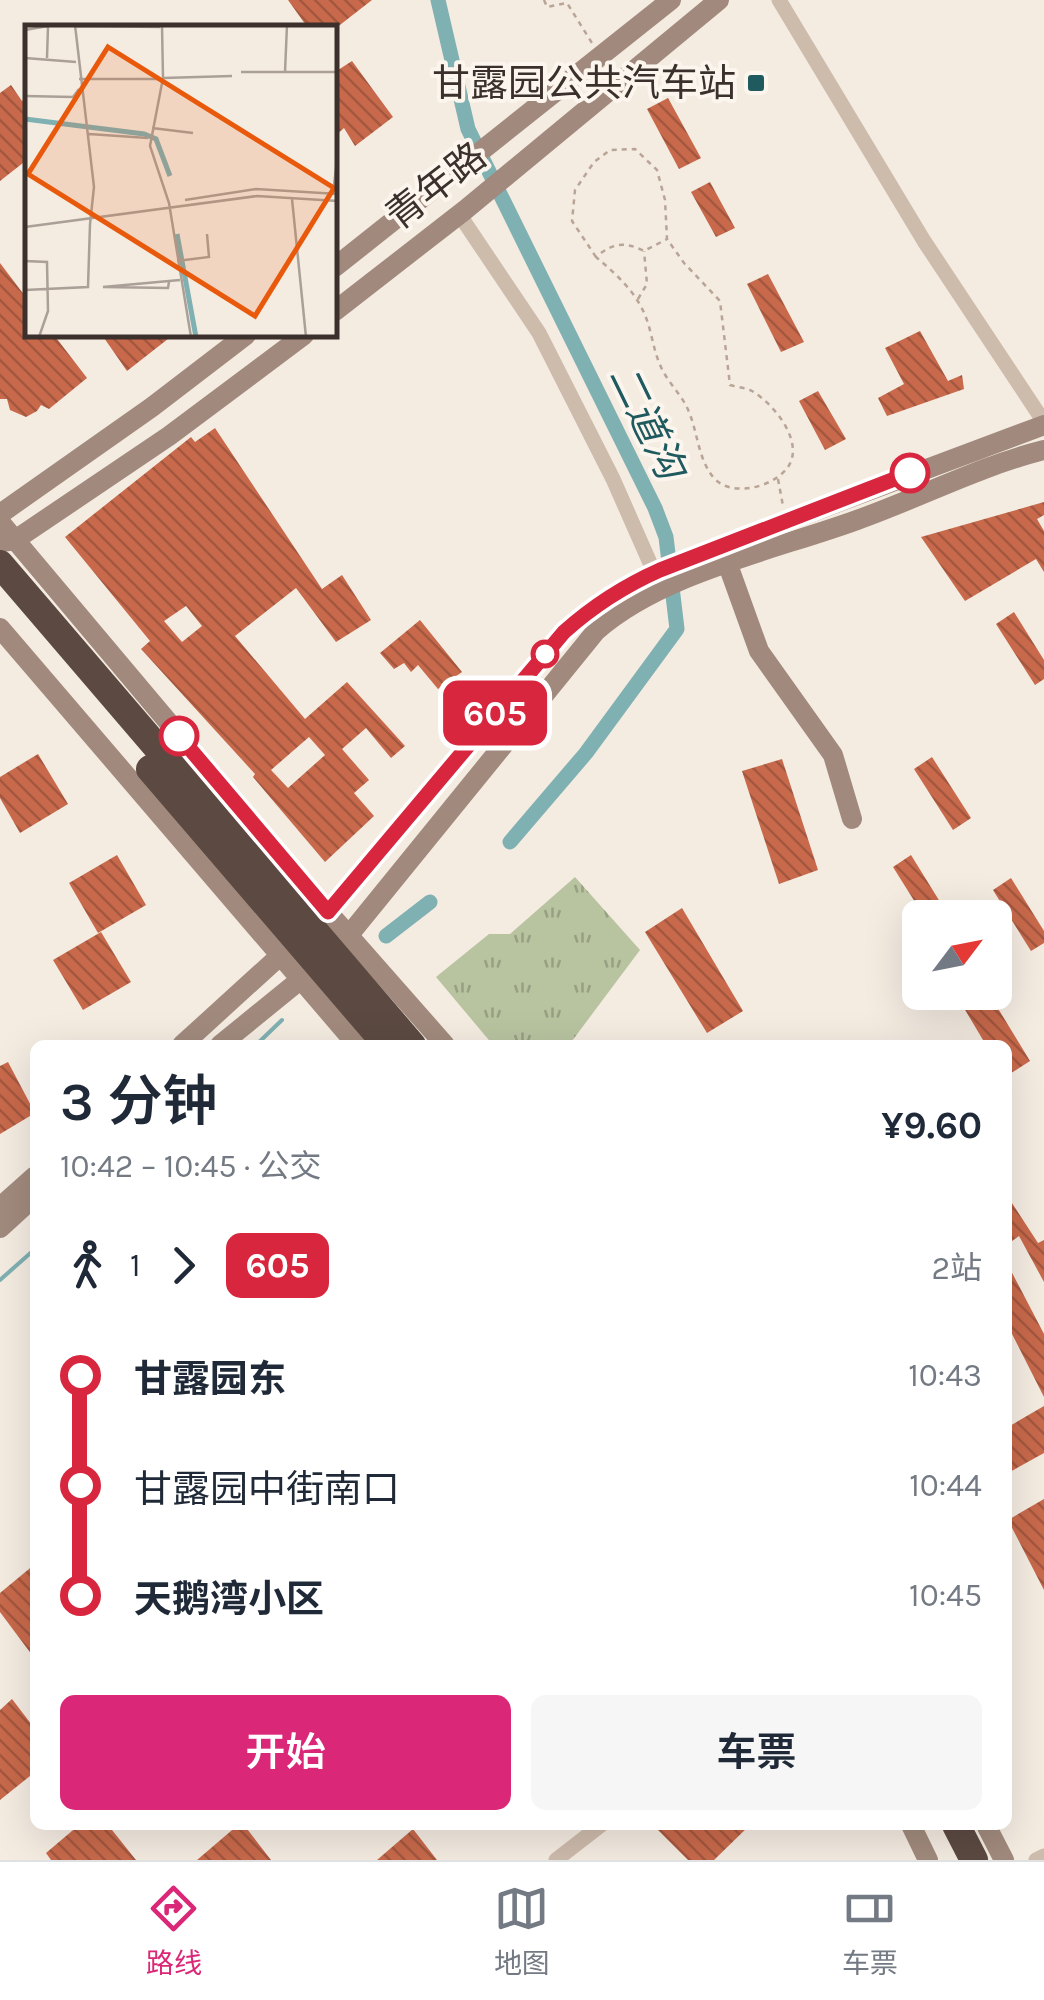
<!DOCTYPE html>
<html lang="zh">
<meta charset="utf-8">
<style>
body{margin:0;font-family:Karla,"Noto Sans SC",sans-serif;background:#f6f6f7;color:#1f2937;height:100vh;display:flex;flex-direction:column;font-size:38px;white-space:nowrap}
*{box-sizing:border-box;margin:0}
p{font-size:32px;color:#747a83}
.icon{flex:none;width:55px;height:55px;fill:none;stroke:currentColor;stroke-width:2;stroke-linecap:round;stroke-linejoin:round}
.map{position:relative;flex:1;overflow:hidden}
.side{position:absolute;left:30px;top:1040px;width:982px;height:790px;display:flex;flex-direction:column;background:#fff;border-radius:15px;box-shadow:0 10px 40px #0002}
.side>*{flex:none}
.badge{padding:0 20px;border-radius:15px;font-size:35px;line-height:65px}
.needle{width:65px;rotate:58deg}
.tools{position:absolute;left:902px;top:900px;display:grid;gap:20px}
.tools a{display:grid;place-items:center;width:110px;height:110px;border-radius:15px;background:#fff;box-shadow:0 10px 40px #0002;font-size:50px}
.map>.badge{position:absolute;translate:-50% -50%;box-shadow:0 0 0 5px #fff}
.legs{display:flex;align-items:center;gap:15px;height:110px;padding:0 30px;font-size:32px}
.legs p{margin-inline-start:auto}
.headline{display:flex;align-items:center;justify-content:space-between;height:170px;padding:0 30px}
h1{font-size:55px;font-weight:600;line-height:75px}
.primary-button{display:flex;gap:20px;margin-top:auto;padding:20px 30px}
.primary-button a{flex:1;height:115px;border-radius:15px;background:#db2777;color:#fff;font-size:40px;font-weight:600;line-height:115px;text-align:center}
.primary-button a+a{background:#f6f6f7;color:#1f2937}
ul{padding:0 30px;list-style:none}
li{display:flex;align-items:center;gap:35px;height:110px;font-size:38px}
li i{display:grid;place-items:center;width:15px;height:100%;margin:0 12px;background:currentColor}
li i::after{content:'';width:25px;height:25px;margin:-12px;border:8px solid;border-radius:50%;background:#fff}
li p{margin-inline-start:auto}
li:first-child i{background:linear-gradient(#0000 50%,currentColor 0)}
li:last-child i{background:linear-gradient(currentColor 50%,#0000 0)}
.tab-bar{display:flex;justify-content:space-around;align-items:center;height:140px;border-top:2px solid #e0e1e3;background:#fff;font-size:28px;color:#747a83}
.tab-bar a{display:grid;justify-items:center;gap:5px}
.tab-bar .active{color:#db2777}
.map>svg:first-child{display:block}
.park{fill:url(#park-tufts)}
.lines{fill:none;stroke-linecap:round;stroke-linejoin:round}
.stream{stroke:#7fb0b2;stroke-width:4}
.canal{stroke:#7fb0b2;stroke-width:15}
.building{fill:url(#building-back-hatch);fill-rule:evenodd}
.path{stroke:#b9a596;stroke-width:2.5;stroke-dasharray:5 5;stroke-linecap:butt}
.street{stroke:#cdbbac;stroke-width:15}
.secondary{stroke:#a18a7d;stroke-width:20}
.highway{stroke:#5c4a42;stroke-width:28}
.line-1-casing{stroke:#fff;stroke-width:22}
.line-1{stroke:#d7263d;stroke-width:15}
.poi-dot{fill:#1f5a5e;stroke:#fbf5ee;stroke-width:4}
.stop-1-dot{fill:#fff;stroke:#d7263d;stroke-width:5}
.labels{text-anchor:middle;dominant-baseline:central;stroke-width:8;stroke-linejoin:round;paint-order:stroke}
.poi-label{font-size:38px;fill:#3b302b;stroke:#fbf5ee;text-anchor:end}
.street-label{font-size:38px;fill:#3b302b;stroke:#fbf5ee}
.water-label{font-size:40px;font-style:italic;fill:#1f5a5e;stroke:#fbf5ee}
.inset-river{fill:none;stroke:#7fb0b2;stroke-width:5}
.inset-road{fill:none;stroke:#aaa098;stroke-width:2.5}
.view{fill:#e8590c;fill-opacity:0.15;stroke:#e8590c;stroke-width:5}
.inset-edge{fill:none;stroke:#3b302b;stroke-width:5}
</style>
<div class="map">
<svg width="1044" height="1860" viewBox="0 0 1044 1860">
<defs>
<pattern id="park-tufts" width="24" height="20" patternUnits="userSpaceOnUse" patternTransform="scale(2.5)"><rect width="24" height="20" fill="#b8c4a0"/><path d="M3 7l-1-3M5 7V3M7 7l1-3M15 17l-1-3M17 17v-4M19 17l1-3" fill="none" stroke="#97a083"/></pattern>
<pattern id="building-back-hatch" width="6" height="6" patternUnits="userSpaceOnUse" patternTransform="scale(2.5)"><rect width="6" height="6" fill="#c8694b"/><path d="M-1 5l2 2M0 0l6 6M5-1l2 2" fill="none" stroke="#a4573f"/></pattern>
</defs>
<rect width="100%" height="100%" fill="#f4ebe1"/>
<!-- park -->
<path class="park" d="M575 877 640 950 569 1045H493L436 977 489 934H510Z"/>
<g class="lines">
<!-- stream -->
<path class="stream" d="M256 1045 282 1020
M0 1280 35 1249"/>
<!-- canal -->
<path class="canal" d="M438 0 468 129 655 508 666 537 677 629 586 753 510 842
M386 936 430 902"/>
</g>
<!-- building -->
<path class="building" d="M288 0H372L336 28H308Z
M352 61 393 117 355 146 344 128 335 136V72Z
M11 85 22 101 28 96V159L0 181V93Z
M668 98 701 158 679 169 647 109Z
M710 182 735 228 716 237 691 192Z
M0 263 28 300V335H54L87 378 49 409 41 405 37 411 26 417 10 410 7 399H0Z
M768 274 804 342 781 352 747 284Z
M920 331 948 381 962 375 964 389 887 416 878 398 904 384 885 348Z
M102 335H173L127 371Z
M818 391 846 439 825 450 799 401Z
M215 428 322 589 342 575 371 620 336 642 296 588 235 636 305 719 347 682 405 746 391 758 366 728 342 749 369 780 354 793 374 816 325 862 253 777 255 774 141 649 150 641 65 537 191 437 195 442ZM186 606 202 626 182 642 164 621ZM309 737 325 755 288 788 271 770Z
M1044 502V515L1037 519 1044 531V572L1036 559 965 601 921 537Z
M1014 612 1044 660V679L1035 685 996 624Z
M420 620 462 672 438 689 418 665 411 672 404 663 394 669 380 653Z
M38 754 68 804 20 833 0 798V777Z
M932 757 971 818 953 830 914 769Z
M782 759 818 870 779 884 742 771Z
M117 855 146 905 98 933 69 883Z
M911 855 950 918H925L893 867Z
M1011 878 1044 931V943L1031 951 993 890Z
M682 908 743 1011 707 1033 645 932Z
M101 932 131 982 83 1010 53 960Z
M966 992H988L1030 1061 1008 1075V1045H986L958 998Z
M8 1062 35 1113 0 1134V1066Z
M1008 1197 1038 1243 1044 1240V1282L1019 1236 1008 1244Z
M1008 1265 1044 1334V1397L1008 1326Z
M1044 1406V1453L1008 1473V1427Z
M1044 1499V1590L1008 1520Z
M35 1564V1659L0 1612V1593Z
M12 1699 35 1729V1772L0 1800V1710Z
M79 1825H108L136 1860H51L46 1853Z
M238 1825H244L271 1860H197Z
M653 1825H750L714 1860H688Z
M413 1829 437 1860H377Z"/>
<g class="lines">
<!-- path -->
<path class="path" d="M544 0 547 7 567 3 592 43
M596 257 572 221 575 190 594 162 610 150 635 149 657 170 665 200 667 239 684 263 720 301 730 385C737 387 746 388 752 391 774 404 805 442 788 467 773 488 730 498 713 477 698 458 698 434 689 412 683 396 668 383 661 367 653 350 652 332 645 315 635 291 616 274 596 257 613 243 624 241 644 251L667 239
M638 299 647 284 644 251
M778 479 783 506"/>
<!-- street -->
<path class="street" d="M779 0 924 241 1044 422
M459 214 539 333 613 479 654 572
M556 1860 601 1825
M1036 1860 1044 1856"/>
<!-- secondary -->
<path class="secondary" d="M335 267 671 0
M335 311 465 210 719 0
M0 514 152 407 246 335
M0 522 328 912 445 1045
M2 542 15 540 169 436 304 335
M728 565 759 651 833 755 852 819
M0 628 357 1045
M182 1045 328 912 564 632C593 605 624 587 660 569L1044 425
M220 1045 300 980 349 935 596 631C661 573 775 550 857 520 919 498 980 466 1044 450
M0 1207 35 1176
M0 1228 35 1196
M911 1825 928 1860
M986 1825 1004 1860"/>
<!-- highway -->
<path class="highway" d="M0 564 412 1045
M150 769 387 1045
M956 1825 974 1860"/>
</g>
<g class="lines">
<defs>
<path id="line-1" d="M179 736 328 912 564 632C593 606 624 586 660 570L910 473"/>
</defs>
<!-- line-1 casing -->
<use href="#line-1" class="line-1-casing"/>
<!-- line-1 -->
<use href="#line-1" class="line-1"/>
</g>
<!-- markers -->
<rect class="poi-dot" x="746" y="73" width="20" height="20" rx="5"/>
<g class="stop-1-dot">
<circle cx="910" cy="473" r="18"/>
<circle cx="545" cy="654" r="12"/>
<circle cx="179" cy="736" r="18"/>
</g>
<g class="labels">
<!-- poi labels -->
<g class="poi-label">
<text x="736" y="83">甘露园公共汽车站</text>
</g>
<!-- street labels -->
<g class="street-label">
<text transform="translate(436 186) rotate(-38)">青年路</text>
</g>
<!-- water labels -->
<g class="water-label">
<text transform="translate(647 422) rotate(64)">二道沟</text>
</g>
</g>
<!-- overview -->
<g transform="translate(25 25)">
<rect width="312" height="312" fill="#f4ebe1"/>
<path class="inset-river" d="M0 94 119 109 131 114 145 151M152 209 171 312"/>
<path class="inset-road" d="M50 0 69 162 65 199M137 0 138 53 125 121 144 178 166 312M50 1 135 2M0 5 23 1 22 33M0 33 51 37M216 47H313M260 47 262 0M138 53 207 51M54 54H135M0 71 48 72 54 64M127 103 168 108M64 109 123 113M308 169 313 126M267 174 281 312M160 175 231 164 313 169M0 202 232 171 313 176M0 236 22 237 23 286 14 312M152 236 184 232 182 209M144 257 143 263 78 262 155 255M0 265 63 262 65 199"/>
<path class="view" d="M83 22 309 163 230 291 3 149Z"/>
<rect width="312" height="312" class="inset-edge"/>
</g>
</svg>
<div class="tools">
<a><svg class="needle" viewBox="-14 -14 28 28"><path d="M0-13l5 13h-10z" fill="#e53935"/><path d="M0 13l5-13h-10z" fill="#747a83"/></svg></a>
</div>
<b class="badge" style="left:495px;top:713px;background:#d7263d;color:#fff">605</b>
<section class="side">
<div class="headline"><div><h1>3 分钟</h1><p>10:42 – 10:45 · 公交</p></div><b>¥9.60</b></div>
<div class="legs"><svg class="icon" aria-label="walk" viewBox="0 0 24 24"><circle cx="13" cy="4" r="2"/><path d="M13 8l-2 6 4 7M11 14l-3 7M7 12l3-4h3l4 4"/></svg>1<svg class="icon" aria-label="forward" viewBox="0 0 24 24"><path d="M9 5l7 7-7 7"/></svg><b class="badge" style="background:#d7263d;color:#fff">605</b><p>2站</p></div>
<ul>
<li><i style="color:#d7263d"></i><b>甘露园东</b><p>10:43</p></li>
<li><i style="color:#d7263d"></i><span>甘露园中街南口</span><p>10:44</p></li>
<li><i style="color:#d7263d"></i><b>天鹅湾小区</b><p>10:45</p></li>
</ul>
<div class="primary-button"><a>开始</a><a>车票</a></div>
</section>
</div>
<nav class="tab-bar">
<a class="active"><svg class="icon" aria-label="directions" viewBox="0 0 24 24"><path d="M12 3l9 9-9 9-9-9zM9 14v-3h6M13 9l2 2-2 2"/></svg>路线</a>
<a><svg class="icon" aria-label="map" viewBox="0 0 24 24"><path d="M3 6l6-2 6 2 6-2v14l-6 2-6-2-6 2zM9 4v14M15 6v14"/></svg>地图</a>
<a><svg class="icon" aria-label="tickets" viewBox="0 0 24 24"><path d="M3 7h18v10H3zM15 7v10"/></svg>车票</a>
</nav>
